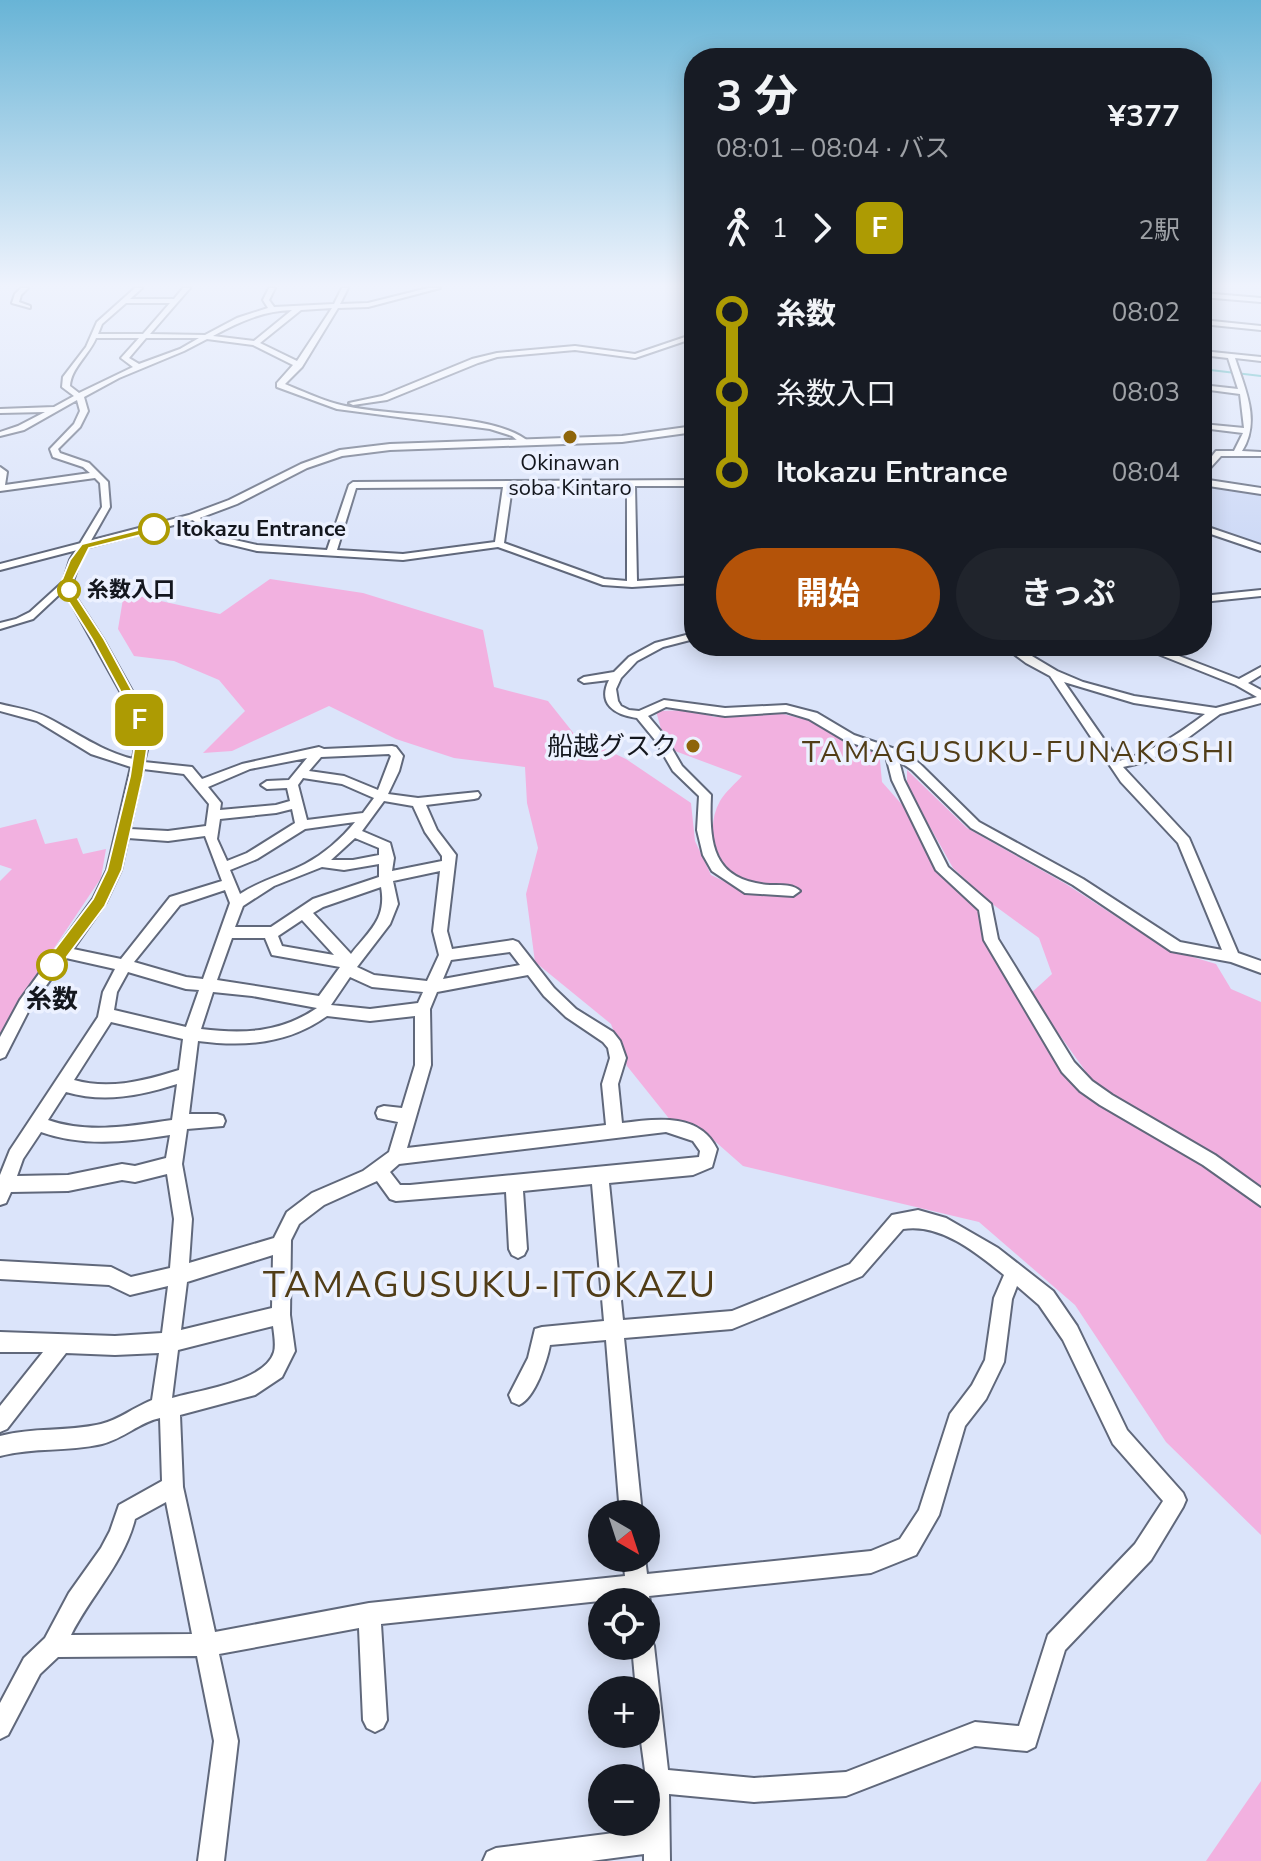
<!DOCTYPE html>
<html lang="ja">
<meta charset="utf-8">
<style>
body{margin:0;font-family:"Nunito Sans","Noto Sans JP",sans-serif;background:#20242c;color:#f1f3f6;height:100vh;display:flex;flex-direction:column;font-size:30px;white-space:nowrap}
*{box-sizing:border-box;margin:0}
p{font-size:26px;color:#9ea1a6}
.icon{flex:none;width:44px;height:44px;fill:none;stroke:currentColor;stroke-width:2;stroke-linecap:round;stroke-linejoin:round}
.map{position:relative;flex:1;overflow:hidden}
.details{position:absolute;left:684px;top:48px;width:528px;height:608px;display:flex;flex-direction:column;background:#171b24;border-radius:32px;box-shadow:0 4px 20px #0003}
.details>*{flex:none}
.badge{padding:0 16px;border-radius:12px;font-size:28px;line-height:52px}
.needle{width:52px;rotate:141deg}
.buttons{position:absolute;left:588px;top:1500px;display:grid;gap:16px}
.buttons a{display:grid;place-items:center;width:72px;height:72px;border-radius:50%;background:#171b24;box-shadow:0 4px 20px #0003;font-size:40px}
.map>.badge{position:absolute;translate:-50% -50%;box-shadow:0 0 0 4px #fff}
.legs{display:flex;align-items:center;gap:12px;height:88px;padding:0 32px;font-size:26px}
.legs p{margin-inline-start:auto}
.overview{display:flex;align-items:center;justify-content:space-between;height:136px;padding:0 32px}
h1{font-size:44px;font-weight:700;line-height:60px}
.action{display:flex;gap:16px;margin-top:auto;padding:16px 32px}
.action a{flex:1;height:92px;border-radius:48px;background:#b45309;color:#fff;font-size:32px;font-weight:700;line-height:92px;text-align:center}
.action a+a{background:#20242c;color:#f1f3f6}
ul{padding:0 32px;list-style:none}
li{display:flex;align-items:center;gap:28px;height:80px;font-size:30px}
li i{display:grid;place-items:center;width:12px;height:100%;margin:0 10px;background:currentColor}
li i::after{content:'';width:20px;height:20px;margin:-10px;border:6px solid;border-radius:50%;background:#171b24}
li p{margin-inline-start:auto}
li:first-child i{background:linear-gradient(#0000 50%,currentColor 0)}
li:last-child i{background:linear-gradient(currentColor 50%,#0000 0)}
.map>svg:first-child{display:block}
.built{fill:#cdd9f6}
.green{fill:#f2b1e0}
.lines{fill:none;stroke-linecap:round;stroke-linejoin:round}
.stream{stroke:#49b5ba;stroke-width:2}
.minor-casing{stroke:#60687b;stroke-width:4}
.major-casing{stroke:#60687b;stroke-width:4}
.minor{fill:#fff;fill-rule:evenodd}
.major{fill:#fff;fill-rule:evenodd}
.line-1{fill:#ad9b03;stroke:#fff;stroke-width:2}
.poi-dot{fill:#8e650a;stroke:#ecf1ff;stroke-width:3}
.stop-1-dot{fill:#fff;stroke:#ad9b03;stroke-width:4}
.labels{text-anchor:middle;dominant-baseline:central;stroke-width:7;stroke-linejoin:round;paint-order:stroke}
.far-poi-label{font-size:22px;fill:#14171e;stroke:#ecf1ff}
.far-stop-label{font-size:22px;font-weight:bold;fill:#14171e;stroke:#ecf1ff;text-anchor:start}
.poi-label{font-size:26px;fill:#14171e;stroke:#ecf1ff;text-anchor:end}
.stop-label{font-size:26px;font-weight:bold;fill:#14171e;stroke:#ecf1ff}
.quarter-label{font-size:30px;letter-spacing:2px;fill:#513d17;stroke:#ecf1ff}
.near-quarter-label{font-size:36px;letter-spacing:2px;fill:#513d17;stroke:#ecf1ff}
</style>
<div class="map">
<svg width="1261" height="1861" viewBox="0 0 1261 1861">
<rect width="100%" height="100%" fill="#dbe4fa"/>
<!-- built -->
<path class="built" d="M1202 484 1261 494V546L1202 526Z"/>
<!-- green -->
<path class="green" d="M270 579 363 593 483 630 494 687 548 701 575 735 626 759 691 803 695 841 711 875 744 891 745 885C718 866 703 832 720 801 725 792 735 784 742 776L675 751 663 736 656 711 696 710 714 717 774 712 817 722 848 742 879 750 882 782 905 808 933 861 979 908 984 942 1043 1043 1067 1073 1215 1170 1261 1205V1535L1166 1442 1075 1305 979 1222 743 1166 701 1129 671 1121 627 1066 611 1024 535 962 526 894 538 848 527 803 525 767 454 758 396 739 329 706 232 751 203 753 245 711 219 680 174 661 134 656 118 629 124 593 220 614Z
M907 770 967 828 1066 884 1166 949 1216 964 1231 989 1261 1002V1189L1213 1153 1097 1087 1030 994 1052 974 1039 938 991 903 953 868 907 786Z
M36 819 45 844 77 838 83 854 106 849 101 878 16 1005 0 1035V881L12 869 0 865V828Z
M1261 1781V1861H1206Z"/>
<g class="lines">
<!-- stream -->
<path class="stream" d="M1202 369 1261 376"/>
<defs>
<path id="minor" d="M21 288H28L21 295 19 302 30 306V308L12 303 15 294Z
M135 288H142L130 299H174L183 288H190L150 334 205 335 237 318 268 308 263 300 269 288H275L269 300 274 307 334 304 342 288H348L340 304 368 303 428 288H440L368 307 338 308 302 367 285 384C302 391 319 399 337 404 384 418 497 411 530 443L523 445 512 436 490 429 337 409 277 387V383L293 365 253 345 207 339 184 351 119 378 84 397 88 411 80 427 58 449 60 453 89 463 108 482 110 507 80 560 72 584 75 596 103 639 141 707 147 726 148 746 144 762 192 767 202 779 242 764 319 747 324 749 392 746 396 747 403 756 399 771 388 794 418 798 478 792 480 795 478 798 474 799 426 805 437 830 456 855 447 931 452 949 513 940 518 942 554 988 576 1009 613 1032 620 1041 626 1058 618 1084 622 1123C656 1119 699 1112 717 1149L712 1167 693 1175 609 1183 623 1320 732 1311 850 1264 892 1215 918 1210 946 1218 998 1248 1053 1291 1077 1326 1127 1430 1183 1493 1186 1500 1183 1507 1151 1560 1065 1650 1035 1747 1027 1751 975 1746 846 1796 754 1802 669 1794 670 1861H644V1854L591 1861H483L487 1852 496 1848 645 1829 646 1778 640 1734H646V1690H636L632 1646H646V1636L651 1638 654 1646 668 1770 754 1778 846 1772 975 1722 1019 1726 1048 1635 1135 1544 1163 1501 1113 1444 1063 1340 1039 1305 1017 1286 1012 1299 1004 1362 986 1399 965 1426 939 1515 916 1555 871 1573 649 1596 650 1602 646 1610V1602H628V1598L381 1624 387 1720 383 1728 375 1732 367 1728 363 1720 359 1628 219 1654 238 1741 224 1861H198L214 1741 197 1656 58 1657 40 1674 8 1735 0 1739V1703L24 1658 45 1638 69 1593 101 1548 110 1531 119 1505 162 1481 160 1418C140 1422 123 1439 102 1444 68 1452 34 1447 0 1456V1436C33 1427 67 1432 101 1424 119 1420 134 1407 152 1400L159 1353 115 1355 66 1353 7 1429 0 1432V1406L43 1352H0V1332L115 1336 162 1333 168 1286 130 1295 109 1285 0 1279V1261L111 1267 131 1277 170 1268 174 1219 167 1174 135 1182 122 1180 68 1191 11 1192 6 1203 0 1205V1175L10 1150 98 1017 103 992 115 969 66 958 30 1008 5 1057 0 1059V1037L20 1000 93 899 107 870 131 767 91 754 37 721 0 711V704C16 708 34 710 48 718 77 733 101 751 133 759 137 740 135 725 129 707L64 590 33 619 0 629V623L16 619 30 612 63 582 70 560 102 507 100 483 95 478 0 491V467L7 472 5 485 90 473 83 467 53 457 50 449 74 424 80 411 77 400 24 430 0 436V432L18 426 45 412 0 413V409L54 407 74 396 62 387 63 377 86 347 97 322ZM126 303H170L143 334H98L102 324ZM332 308 297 361 260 343 301 310ZM292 310 254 341 213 336C239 322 262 311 292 310ZM96 338H139L121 358 133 367 79 393 70 386C71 368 89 355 96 338ZM146 338H199L180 349 139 364 129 358ZM389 754 391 756 378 790 344 776 309 771 321 757ZM307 758 289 780 267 781 261 785 267 789 287 788 290 801 276 805 220 810 221 803 208 787 250 769ZM143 769 184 774 209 804 206 826 168 831 130 829ZM303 778 342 784 374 798 363 813 307 820 298 785ZM384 801 413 806 425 832 442 856V861L392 871 394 858 390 843 362 831ZM292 809 295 823 247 853 227 861 217 839 220 819 276 813ZM355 822C342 838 324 854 305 864 282 876 263 879 240 894L230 870 257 859 305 829ZM205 836 222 881 170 897 121 959 73 949 106 902 121 870 128 838 168 841ZM355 838 379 848V855L353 860H331ZM379 864V877L313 899 271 927H235L243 906 274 886 322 867 344 870ZM440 871 433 931 439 955 427 981 374 975 357 967 390 924 398 904 393 881ZM381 887C387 919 369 931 351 954L313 913 323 907ZM225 890 230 903 203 979 186 977 134 962 180 905ZM302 920 334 955 282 946 278 936ZM232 938H265L272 955 340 967 319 996 217 980ZM510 952 520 965 443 979 451 960ZM128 972 186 989 199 990 186 1027 114 1010 117 992ZM528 975 544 996 566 1017 603 1042 608 1048 610 1058 602 1084 606 1125 407 1148 431 1065 430 1009 437 992ZM350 977 372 987 423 992 418 1003 370 1009 331 1005ZM213 992 252 996 317 1008C280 1033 244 1034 201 1029ZM327 1016 370 1021 415 1016V1065L402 1108 384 1106 378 1108 376 1113 378 1118 398 1122 389 1152 363 1171 312 1193 287 1212 274 1238 189 1263 192 1219 182 1164 187 1129 223 1126 225 1121 223 1116 217 1114H189L198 1041C245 1047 288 1044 327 1016ZM111 1022 183 1039 179 1070C144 1081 109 1090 74 1080ZM177 1084 172 1120C131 1126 88 1134 48 1120L66 1092C104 1103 139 1096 177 1084ZM41 1132C83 1147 126 1142 170 1135L166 1158 135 1166 122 1164 68 1175 17 1176 23 1159ZM666 1132 693 1141 700 1151 699 1157 410 1185H400L390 1172 399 1164ZM377 1181 390 1199 396 1201 506 1192 509 1249 512 1255 518 1258 524 1255 527 1249 523 1191 592 1184 604 1321 542 1327 535 1329 528 1358 509 1395 512 1402 519 1405C535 1398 547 1361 550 1345L606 1340 620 1514H642L624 1338 732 1329 862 1276 903 1229C940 1223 976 1252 1004 1275L994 1298 985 1360 972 1385 950 1414 919 1510 900 1539 871 1551 647 1574 645 1558H623L625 1576 369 1603 215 1632 183 1487 180 1415 255 1395 282 1377 295 1351 290 1315 291 1240 299 1224 324 1205ZM273 1255 272 1308 181 1330 187 1282ZM273 1326C274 1334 276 1345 274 1352 265 1382 199 1390 172 1398L178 1350ZM166 1502 192 1634 71 1635C91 1595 124 1563 135 1519Z
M1202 293 1261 298V302L1202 297Z
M1202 320 1261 326V330L1202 324Z
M694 334V338L635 358 575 350 497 357 478 363 387 400 353 405 349 403 382 396 472 359 497 353 575 346 635 354Z
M1202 351 1261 357V361L1235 358C1245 389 1261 421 1242 451L1261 452V456H1221L1202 477V469L1216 451H1234L1243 433 1202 428V424L1244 428 1240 394 1202 389V385L1238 389 1228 358 1202 355Z
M694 480V486H635L637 581 694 577V583L632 587 603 585 498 547 403 560 257 551 220 542 189 517 196 515 226 538 257 545 327 550 349 485 353 482ZM627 486V581L604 579 504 543 512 487ZM503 487 495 542 403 554 337 550 356 488Z
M1202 525 1261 545V551L1202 531Z
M1261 590V596L1202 602V596Z
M694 633V639L663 647 637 661 621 678 616 689 618 701 621 706 629 710 639 711 664 700 725 708 786 705 817 713 854 735 904 752 920 764 979 822 1083 879 1180 942 1222 950 1178 843 1121 782 1050 676 1026 663 1003 646H1015L1057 671 1083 682 1134 696 1216 708 1257 697 1236 685 1138 646H1153L1239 679 1261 667V675L1248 683 1261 690V703L1220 714 1181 743 1145 762 1123 767 1189 838 1238 953 1261 961V973L1231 962 1171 951 1073 885 971 828 912 770 899 761 904 780 948 867 991 904 998 939 1074 1062 1092 1081 1112 1095 1215 1155 1261 1188V1206L1203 1165 1100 1105 1080 1091 1062 1072 984 940 979 910 936 870 892 780 887 760 891 756 846 741 809 719 786 712 725 716 666 707 648 716 664 735 682 766 711 795C709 844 712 881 770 885 781 885 793 884 800 891L793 896 745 893 712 871 703 855 697 830 699 796 673 771 655 740 637 718C615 715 597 704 609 680L584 683 579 680 584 677 614 672 629 657 655 643ZM1064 682 1134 703 1205 714C1178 734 1151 753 1119 761Z"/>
<path id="major" d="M694 426V432L622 442 390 450 342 456 307 468 237 504 197 519 0 570V564L189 515 229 500 301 464 340 450 390 444 622 436Z
M1202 479 1261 488V494L1202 485Z"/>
</defs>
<!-- minor casing -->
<use href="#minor" class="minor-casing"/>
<!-- major casing -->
<use href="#major" class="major-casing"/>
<!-- minor -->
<use href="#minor" class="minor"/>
<!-- major -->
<use href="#major" class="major"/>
</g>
<!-- sky -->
<linearGradient id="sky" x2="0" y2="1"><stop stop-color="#68b4d6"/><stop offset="0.52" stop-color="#eff3fd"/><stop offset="1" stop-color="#eff3fd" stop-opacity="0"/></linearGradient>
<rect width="1261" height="549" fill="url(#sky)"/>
<!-- line-1 -->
<path class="line-1" d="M154 526 159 529 157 531 89 548 73 580 76 596 104 639 141 707 149 736 143 776 122 870 105 906 57 970H46V961L93 899 107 870 130 776 136 736 129 707 92 639 65 596 62 580 70 560 82 544Z"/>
<!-- markers -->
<g class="poi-dot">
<circle cx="570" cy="437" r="8"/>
<circle cx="693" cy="746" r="8"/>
</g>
<g class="stop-1-dot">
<circle cx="154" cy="529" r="14"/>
<circle cx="69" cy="590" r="10"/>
<circle cx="52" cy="965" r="14"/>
</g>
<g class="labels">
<!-- far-poi labels -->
<g class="far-poi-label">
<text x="570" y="463">Okinawan<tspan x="570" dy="25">soba Kintaro</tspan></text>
</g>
<!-- far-stop labels -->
<g class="far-stop-label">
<text x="176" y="529">Itokazu Entrance</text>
<text x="87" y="590">糸数入口</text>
</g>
<!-- poi labels -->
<g class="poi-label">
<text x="677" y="746">船越グスク</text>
</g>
<!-- stop labels -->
<g class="stop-label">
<text x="52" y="999">糸数</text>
</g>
<!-- quarter labels -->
<g class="quarter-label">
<text x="1019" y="752">TAMAGUSUKU-FUNAKOSHI</text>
</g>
<!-- near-quarter labels -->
<g class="near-quarter-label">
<text x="490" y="1285">TAMAGUSUKU-ITOKAZU</text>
</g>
</g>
</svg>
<div class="buttons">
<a><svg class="needle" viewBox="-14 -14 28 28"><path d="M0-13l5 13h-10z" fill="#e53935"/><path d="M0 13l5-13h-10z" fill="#9ea1a6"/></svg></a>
<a><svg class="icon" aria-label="locate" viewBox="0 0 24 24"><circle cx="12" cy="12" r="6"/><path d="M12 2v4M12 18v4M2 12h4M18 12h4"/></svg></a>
<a>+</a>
<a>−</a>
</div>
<b class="badge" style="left:139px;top:720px;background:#ad9b03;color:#fff">F</b>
<section class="details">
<div class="overview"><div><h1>3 分</h1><p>08:01 – 08:04 · バス</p></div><b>¥377</b></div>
<div class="legs"><svg class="icon" aria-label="walk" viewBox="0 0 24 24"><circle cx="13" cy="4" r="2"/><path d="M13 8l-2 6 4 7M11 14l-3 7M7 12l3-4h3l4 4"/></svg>1<svg class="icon" aria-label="forward" viewBox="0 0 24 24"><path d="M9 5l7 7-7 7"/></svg><b class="badge" style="background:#ad9b03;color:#fff">F</b><p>2駅</p></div>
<ul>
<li><i style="color:#ad9b03"></i><b>糸数</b><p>08:02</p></li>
<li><i style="color:#ad9b03"></i><span>糸数入口</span><p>08:03</p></li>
<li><i style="color:#ad9b03"></i><b>Itokazu Entrance</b><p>08:04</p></li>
</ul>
<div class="action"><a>開始</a><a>きっぷ</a></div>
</section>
</div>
